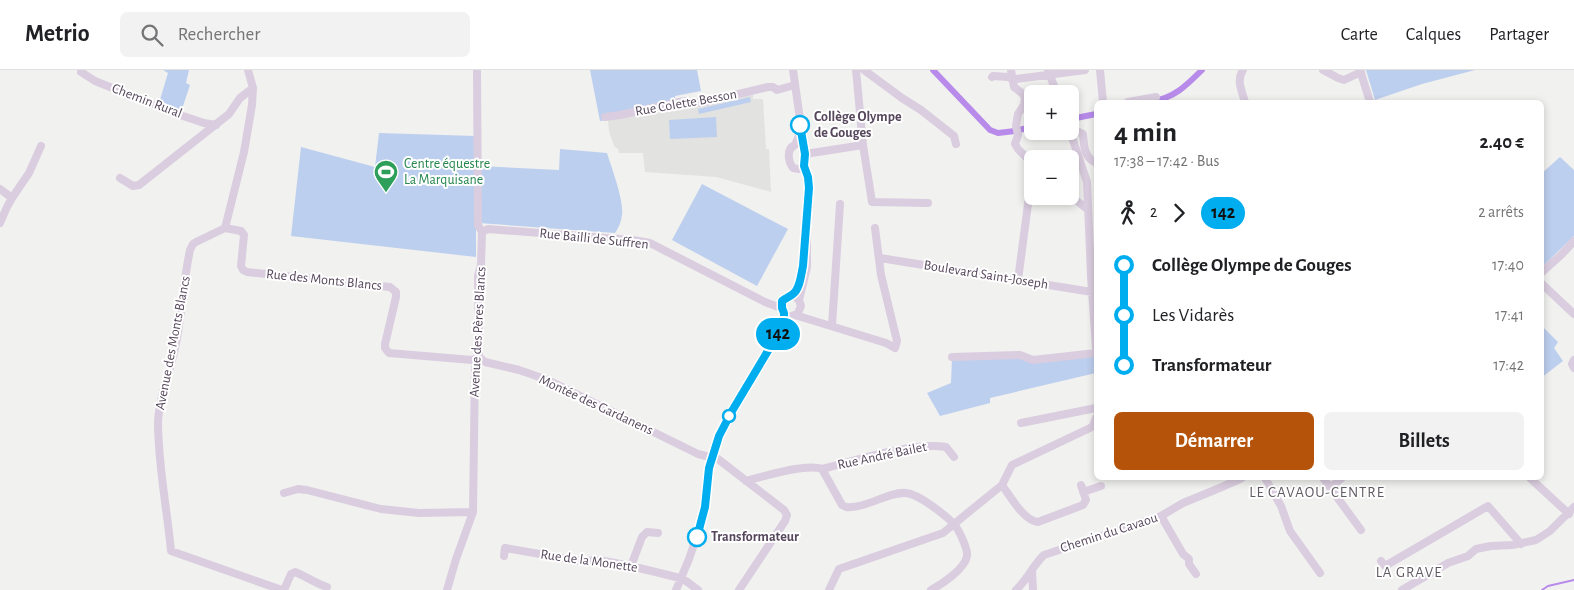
<!DOCTYPE html>
<html lang="fr">
<meta charset="utf-8">
<style>
body{margin:0;font-family:"Alegreya Sans",sans-serif;background:#f2f2f2;color:#202124;height:100vh;display:flex;flex-direction:column;font-size:19px;white-space:nowrap}
*{box-sizing:border-box;margin:0}
p{font-size:16px;color:#757577}
.icon{flex:none;width:28px;height:28px;fill:none;stroke:currentColor;stroke-width:2;stroke-linecap:round;stroke-linejoin:round}
.map{position:relative;flex:1;overflow:hidden}
.sheet{position:absolute;left:1094px;top:30px;width:450px;height:380px;display:flex;flex-direction:column;background:#fff;border-radius:8px;box-shadow:0 2px 8px #0003}
.sheet>*{flex:none}
.badge{padding:0 10px;border-radius:16px;font-size:18px;line-height:32px}
.tools{position:absolute;left:1024px;top:15px;display:grid;gap:10px}
.tools a{display:grid;place-items:center;width:55px;height:55px;border-radius:8px;background:#fff;box-shadow:0 2px 8px #0003;font-size:25px}
.map>.badge{position:absolute;translate:-50% -50%;box-shadow:0 0 0 2px #fff}
.legs{display:flex;align-items:center;gap:8px;height:55px;padding:0 20px;font-size:16px}
.legs p{margin-inline-start:auto}
.head{display:flex;align-items:center;justify-content:space-between;height:85px;padding:0 20px}
h1{font-size:28px;font-weight:600;line-height:38px}
.cta{display:flex;gap:10px;margin-top:auto;padding:10px 20px}
.cta a{flex:1;height:58px;border-radius:8px;background:#b45309;color:#fff;font-size:20px;font-weight:600;line-height:58px;text-align:center}
.cta a+a{background:#f2f2f2;color:#202124}
ul{padding:0 20px;list-style:none}
li{display:flex;align-items:center;gap:18px;height:50px;font-size:19px}
li i{display:grid;place-items:center;width:8px;height:100%;margin:0 6px;background:currentColor}
li i::after{content:'';width:12px;height:12px;margin:-6px;border:4px solid;border-radius:50%;background:#fff}
li p{margin-inline-start:auto}
li:first-child i{background:linear-gradient(#0000 50%,currentColor 0)}
li:last-child i{background:linear-gradient(currentColor 50%,#0000 0)}
header{display:flex;align-items:center;gap:30px;box-sizing:border-box;height:70px;padding:0 25px;background:#fff;border-bottom:1px solid #e0e0e0}
header strong{font-size:24px}
nav{display:flex;gap:28px;margin-inline-start:auto;font-size:18px}
.search{width:350px;height:45px;background:#f2f2f2;display:flex;align-items:center;gap:12px;box-sizing:border-box;padding:0 18px;border-radius:8px;color:#757577;font-size:19px}
.map>svg:first-child{display:block}
.education{fill:#e2e2e1}
.green{fill:#bdcfee}
.lines{fill:none;stroke-linecap:round;stroke-linejoin:round}
.stream{stroke:#b88beb;stroke-width:2}
.canal{stroke:#b88beb;stroke-width:6}
.minor{stroke:#dacddf;stroke-width:8}
.line-1-casing{stroke:#fff;stroke-width:11}
.line-1{stroke:#00adee;stroke-width:8}
.stop-1-dot{fill:#fff;stroke:#00adee;stroke-width:2.5}
.labels{text-anchor:middle;dominant-baseline:central;stroke-width:4;stroke-linejoin:round;paint-order:stroke}
.street-label{font-size:14px;fill:#56475c;stroke:#fff}
.stop-label{font-size:14px;font-weight:bold;fill:#56475c;stroke:#fff;text-anchor:start}
.leisure-label{font-size:14px;fill:#27864d;stroke:#fff;text-anchor:start}
.neighbourhood-label{font-size:15px;letter-spacing:1px;fill:#625b64;stroke:#fff}
</style>
<header>
<strong>Metrio</strong>
<div class="search"><svg class="icon" aria-label="search" viewBox="0 0 24 24"><circle cx="10" cy="10" r="6"/><path d="M15 15l6 6"/></svg>Rechercher</div>
<nav><a>Carte</a><a>Calques</a><a>Partager</a></nav>
</header>
<div class="map">
<svg width="1574" height="520" viewBox="0 0 1574 520">
<rect width="100%" height="100%" fill="#f1f1ef"/>
<!-- education -->
<path class="education" d="M753 24V29H763L766 79H769L771 122 716 107 645 102 643 83H619L618 79 614 76 609 61 608 50 651 43 681 40Z"/>
<!-- green -->
<path class="green" d="M163 0H189L186 13 190 15 181 42 159 33 168 3Z
M590 0H697L701 21 675 26V30L622 48 600 51Z
M1366 0H1475L1422 14 1375 30Z
M750 27 751 32 699 44 698 39Z
M716 47 717 67 670 69 669 50Z
M379 63 476 66V187L291 166 301 77 375 97Z
M560 79 607 83C612 99 624 130 622 145 621 152 619 157 615 163L479 153V96L559 100Z
M1560 87 1574 100V166L1541 198V104Z
M702 114 788 159 757 216 672 170Z
M1541 255 1558 272 1554 278 1563 291 1541 308Z
M1096 283V303L990 328V333L940 346 927 323 951 313 952 287 1025 288Z"/>
<g class="lines">
<!-- stream -->
<path class="stream" d="M1542 520 1548 516 1574 510"/>
<!-- canal -->
<path class="canal" d="M933 0 990 60 998 63 1015 61
M1151 32C1175 27 1185 17 1202 0
M1071 49 1096 44
M1019 60 1032 57"/>
<!-- minor -->
<path class="minor" d="M248 0 253 18 252 35 244 82 225 158 196 172 193 174 190 180C183 212 182 246 175 278 170 303 159 326 158 352 158 395 167 438 171 481L282 520
M793 0 805 84 804 96 808 107 809 118 807 139V197L799 230
M856 0 863 75 872 132 928 133
M864 0 902 28 921 40 954 66 956 74
M1011 0 1014 17 1023 24 1025 28 1024 35 1018 44 1016 56 1018 65 1015 74 1018 79 1032 93
M1048 0 1057 24
M1100 0 1103 32
M1243 0C1236 10 1242 21 1245 32
M1323 0 1338 8 1344 10 1361 2
M1360 0 1370 32
M81 2 95 11 177 44 204 53 216 55
M992 7 993 6 1008 7 1016 9 1085 0
M1128 32 1156 27
M605 47 620 45 684 31 701 33 768 17H773L777 20 795 15
M1070 61 1087 112 1091 206 1096 278
M1071 63 1079 62 1083 64C1084 77 1084 87 1096 93
M805 84 863 75
M799 99 793 98C788 91 786 79 795 75L801 61
M120 108 133 116 139 115 229 44 240 28 253 18
M0 119 12 128 7 137 0 153
M1070 125 1088 140
M12 128 29 103 41 76
M225 158 241 161 244 165 241 196 243 200 247 202 390 217 396 222V227L385 274V278L389 283 472 290 479 287
M482 162 488 159 633 170 650 173 765 232 781 238
M880 188 1092 222
M1541 203 1561 185 1574 171
M1018 210 1032 104
M1541 213 1574 244
M795 245 886 273 895 278 897 271 881 205 875 158
M793 246 798 243 801 236 799 230 795 227
M784 254V243L781 238 782 231 794 223 799 212
M832 256 840 134
M479 287 485 292 519 300 548 310 698 384 718 389 784 440 787 445 785 451 739 520
M952 287 1020 285 1033 290 1096 283
M1574 290 1572 294 1574 298
M1021 353 1096 338
M822 399 842 435 846 437C866 439 889 421 906 423 919 424 945 445 954 454 959 460 968 479 967 486 965 499 942 514 931 520
M1265 408 1281 436 1290 461 1320 503
M1323 408 1361 460
M1530 408 1569 444
M746 411C764 406 807 393 822 399 855 391 915 371 946 377L954 387
M1002 415C1010 426 1024 451 1038 452L1083 435 1086 430 1081 415
M1331 417 1342 408
M1083 422 1101 416
M284 423 298 419 307 420 381 439 419 443 473 442
M1161 446 1183 484 1189 489V494L1196 504
M504 486 505 478 580 491 599 490 631 496 676 507 686 511 698 520
M1381 491 1385 496 1488 436 1521 474
M631 496 642 467 647 462 658 463
M1032 501 1033 520
M284 520 291 504 295 502C305 506 317 514 327 517
M447 520 456 489 473 442 475 298 479 287 478 206 481 195 482 162 478 155 477 0
M676 520 689 489 699 460 705 437 709 398 719 366 784 254 791 246
M829 520 839 499 943 463 1002 415 1012 395 1090 358 1093 356 1096 348
M1016 520C1028 509 1033 495 1044 485L1161 446 1183 433 1222 417 1242 408
M1402 520 1448 493 1468 486 1476 479 1491 476 1512 475 1536 470 1550 461 1574 437"/>
</g>
<g class="lines">
<defs>
<path id="line-1" d="M697 467 705 437 709 398 719 366 732 341 784 254V243L782 238V231C786 228 789 227 793 224 800 219 801 205 803 196L809 118 808 107 804 96 805 84 800 55"/>
</defs>
<!-- line-1 casing -->
<use href="#line-1" class="line-1-casing"/>
<!-- line-1 -->
<use href="#line-1" class="line-1"/>
</g>
<!-- icons -->
<defs>
<symbol id="stadium-pin" viewBox="-11 -11 22 30"><path d="M0 17L-7.5 6A9.5 9.5 0 1 1 7.5 6Z" fill="#2e9e5b" stroke="#fff"/><path d="M0-5a6.5 5 0 1 0 0 10a6.5 5 0 1 0 0-10ZM-3.5-1.8h7v3.6h-7Z" fill="#fff"/></symbol>
</defs>
<g fill-rule="evenodd">
<use href="#stadium-pin" x="372" y="88" width="28" height="38"/>
</g>
<!-- markers -->
<g class="stop-1-dot">
<circle cx="800" cy="55" r="9"/>
<circle cx="729" cy="346" r="6"/>
<circle cx="697" cy="467" r="9"/>
</g>
<g class="labels">
<!-- street labels -->
<g class="street-label">
<text transform="translate(147 31) rotate(21)">Chemin Rural</text>
<text transform="translate(686 33) rotate(-10)">Rue Colette Besson</text>
<text transform="translate(594 169) rotate(6)">Rue Bailli de Suffren</text>
<text transform="translate(986 205) rotate(9)">Boulevard Saint-Joseph</text>
<text transform="translate(324 210) rotate(6)">Rue des Monts Blancs</text>
<text transform="translate(478 262) rotate(-87)">Avenue des Pères Blancs</text>
<text transform="translate(173 273) rotate(-79)">Avenue des Monts Blancs</text>
<text transform="translate(596 335) rotate(25)">Montée des Gardanens</text>
<text transform="translate(882 386) rotate(-12)">Rue André Bailet</text>
<text transform="translate(1109 463) rotate(-18)">Chemin du Cavaou</text>
<text transform="translate(589 491) rotate(8)">Rue de la Monette</text>
</g>
<!-- stop labels -->
<g class="stop-label">
<text x="814" y="47">Collège Olympe<tspan x="814" dy="16">de Gouges</tspan></text>
<text x="711" y="467">Transformateur</text>
</g>
<!-- leisure labels -->
<g class="leisure-label">
<text x="404" y="94">Centre équestre<tspan x="404" dy="16">La Marquisane</tspan></text>
</g>
<!-- neighbourhood labels -->
<g class="neighbourhood-label">
<text x="1317" y="422">LE CAVAOU-CENTRE</text>
<text x="1409" y="502">LA GRAVE</text>
</g>
</g>
</svg>
<div class="tools">
<a>+</a>
<a>−</a>
</div>
<b class="badge" style="left:778px;top:264px;background:#00adee;color:#111">142</b>
<section class="sheet">
<div class="head"><div><h1>4 min</h1><p>17:38 – 17:42 · Bus</p></div><b>2.40 €</b></div>
<div class="legs"><svg class="icon" aria-label="walk" viewBox="0 0 24 24"><circle cx="13" cy="4" r="2"/><path d="M13 8l-2 6 4 7M11 14l-3 7M7 12l3-4h3l4 4"/></svg>2<svg class="icon" aria-label="forward" viewBox="0 0 24 24"><path d="M9 5l7 7-7 7"/></svg><b class="badge" style="background:#00adee;color:#111">142</b><p>2 arrêts</p></div>
<ul>
<li><i style="color:#00adee"></i><b>Collège Olympe de Gouges</b><p>17:40</p></li>
<li><i style="color:#00adee"></i><span>Les Vidarès</span><p>17:41</p></li>
<li><i style="color:#00adee"></i><b>Transformateur</b><p>17:42</p></li>
</ul>
<div class="cta"><a>Démarrer</a><a>Billets</a></div>
</section>
</div>
